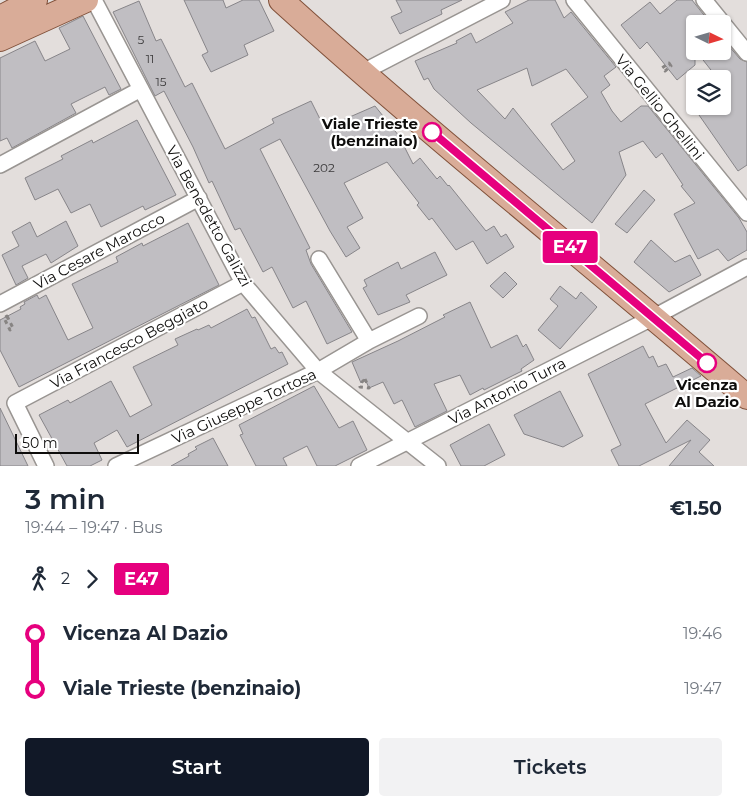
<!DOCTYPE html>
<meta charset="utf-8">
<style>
body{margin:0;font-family:Montserrat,sans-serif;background:#f2f2f3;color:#1f2937;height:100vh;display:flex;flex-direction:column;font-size:19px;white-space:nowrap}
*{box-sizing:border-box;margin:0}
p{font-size:16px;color:#747a83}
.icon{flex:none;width:28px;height:28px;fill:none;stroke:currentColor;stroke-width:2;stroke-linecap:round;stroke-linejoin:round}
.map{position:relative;height:466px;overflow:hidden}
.drawer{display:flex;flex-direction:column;background:#fff;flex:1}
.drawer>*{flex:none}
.badge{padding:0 10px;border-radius:4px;font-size:18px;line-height:32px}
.needle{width:32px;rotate:95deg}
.buttons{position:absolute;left:686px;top:15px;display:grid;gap:10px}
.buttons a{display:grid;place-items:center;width:45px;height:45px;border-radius:5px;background:#fff;box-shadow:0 1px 4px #0004;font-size:25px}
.scale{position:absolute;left:15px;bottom:12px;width:124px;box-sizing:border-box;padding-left:5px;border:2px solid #0e0d0c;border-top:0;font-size:14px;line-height:18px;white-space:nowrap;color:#0e0d0c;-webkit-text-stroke:4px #fff;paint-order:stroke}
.map>.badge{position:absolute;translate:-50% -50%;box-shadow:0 0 0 2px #fff}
.legs{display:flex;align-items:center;gap:8px;height:55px;padding:0 25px;font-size:16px}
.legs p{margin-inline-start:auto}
.headline{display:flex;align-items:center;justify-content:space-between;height:85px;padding:0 25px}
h1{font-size:28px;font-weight:600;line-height:38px}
.primary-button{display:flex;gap:10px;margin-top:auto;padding:10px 25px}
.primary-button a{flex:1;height:58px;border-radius:5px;background:#111827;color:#fff;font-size:20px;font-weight:600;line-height:58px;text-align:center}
.primary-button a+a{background:#f2f2f3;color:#1f2937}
ul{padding:0 25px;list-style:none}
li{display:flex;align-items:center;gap:18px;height:55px;font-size:19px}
li i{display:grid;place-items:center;width:8px;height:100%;margin:0 6px;background:currentColor}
li i::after{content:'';width:12px;height:12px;margin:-6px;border:4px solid;border-radius:50%;background:#fff}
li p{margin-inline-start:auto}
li:first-child i{background:linear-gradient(#0000 50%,currentColor 0)}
li:last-child i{background:linear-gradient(currentColor 50%,#0000 0)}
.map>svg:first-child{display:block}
.building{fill:#c0bec2;stroke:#878589;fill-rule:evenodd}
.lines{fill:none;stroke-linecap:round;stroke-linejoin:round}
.street-casing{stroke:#999592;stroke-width:18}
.primary-casing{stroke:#81513a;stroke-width:26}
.path{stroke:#878483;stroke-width:3;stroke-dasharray:4 4;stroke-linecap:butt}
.street{stroke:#fff;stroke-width:15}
.primary{stroke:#d9ac98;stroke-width:24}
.line-1-casing{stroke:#fff;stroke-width:11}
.line-1{stroke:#e6007e;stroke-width:8}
.stop-1-dot{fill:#fff;stroke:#e6007e;stroke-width:2.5}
.labels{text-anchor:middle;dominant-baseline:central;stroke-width:4.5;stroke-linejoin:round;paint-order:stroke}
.number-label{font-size:12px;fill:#3a393a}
.street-label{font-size:15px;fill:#0e0d0c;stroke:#fff}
.stop-label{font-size:15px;font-weight:bold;fill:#0e0d0c;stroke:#fff;text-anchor:end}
</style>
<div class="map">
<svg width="747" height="466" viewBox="0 0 747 466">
<rect width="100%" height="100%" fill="#e3dedc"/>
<!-- building -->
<path class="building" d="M184 0H223L226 8 243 0H259L274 31 244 45 248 55 211 72 202 55 208 52Z
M396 0H462L441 10 442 14 400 34 391 17 402 12Z
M529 0H555L564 18 571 12 616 67 604 76 610 85 601 92 612 111 621 122 641 106H648L739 218 747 232V250L728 261 718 249 698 259 674 214 695 203 681 186 683 185 662 153 656 158 643 141 619 152 626 175 592 223 471 123 434 89 428 78 424 80 415 61 457 43 456 41 471 33 476 43 513 23 505 12ZM527 68 532 86 566 69 588 97 551 124 575 161 563 170 513 108 505 119 477 90Z
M677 0H692L707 19 702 24H695V65L677 80 647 42 640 49 621 25 650 2 660 14Z
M139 1 156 41 161 39 185 87 192 83 225 149 274 123 272 119 311 101 320 119 325 117 329 126 375 106 399 136 413 164 420 158 437 179 440 176 448 186 449 185 486 231 494 226 501 237 506 234 514 247 487 264 473 241 456 250 432 218 429 220 417 205 419 203 387 162 344 183 363 218 347 227 360 248 346 257 330 231 280 139 260 149 310 248 306 250 311 264 352 332 327 344 306 301 293 308 272 267 263 272 240 228 235 230 212 181 209 183 193 147 164 91 155 96 113 12Z
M83 16 121 89 109 95 105 87 71 104 76 113 12 148 7 138 0 141V58L35 41 45 61 70 49 59 28Z
M722 38 740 59 747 62V165L738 171 699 115 701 114 696 106H722V79H718L696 51H722Z
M137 120 176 195 145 210 143 206 101 227 90 204 71 213 58 189 35 200 25 178 63 159 61 156 92 140 93 143Z
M644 190 655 200 627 233 615 224Z
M66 221 78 246 51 263 46 254 22 266 28 278 16 285 2 255 19 246 12 232 30 222 37 237Z
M188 223 219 285 19 387 0 350V320L21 309 20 307 25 304 24 302 37 295 39 299 46 295 68 340 93 328 72 284 118 262 116 257 142 243 143 246Z
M651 240 675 262 690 255 701 275 669 292 634 262Z
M435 252 447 275 406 295 410 302 378 315 363 288 367 286 364 280 398 262 401 269Z
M505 272 517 284 503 298 490 286Z
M560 286 576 299 581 292 597 307 560 349 538 330 558 306 550 299Z
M470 302 491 348 517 335 523 347 526 344 534 360 521 369 522 371 484 390 483 388 470 395 460 375 434 384 447 411 415 427 402 400 394 404 383 382 369 388 365 379 361 383 352 362 398 341 445 317 443 315Z
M247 309 252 318 255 317 271 349 275 347 279 353 282 352 288 364 127 447 117 430 94 443 102 460 90 466H67L39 415 68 400 70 403 111 381 130 417 152 405 133 367 178 345 175 339 197 329 198 330 209 325 211 328Z
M643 346 649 358 653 356 658 367 666 364 673 377 692 368 701 376 645 404 666 443 687 420 710 440 699 452 714 466H669L691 440 639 466H619L611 450 621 445 588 374Z
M314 386 339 428 353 421 367 450 335 466H317L307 446 283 458 287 466H256L240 435 243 434 239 425Z
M560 391 583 436 563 447 524 434 514 415Z
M0 408 28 466H0Z
M489 424 505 455 484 466H461L450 445Z
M213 438 228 466H171L189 456 188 454 197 449 195 447Z"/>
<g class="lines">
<defs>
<path id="street" d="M94 0 243 283 318 371 438 466
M574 0 747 213
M704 0 747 53
M361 73 502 0
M0 165 141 89
M319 259 369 341
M0 304 199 198
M46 466 15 403 243 283
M116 466 318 371 369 341 419 316
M359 466 654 317 747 267"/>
<path id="primary" d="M281 0C432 137 592 264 747 397
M0 18 35 0
M0 39 86 0"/>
</defs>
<!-- street casing -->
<use href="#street" class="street-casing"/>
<!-- primary casing -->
<use href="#primary" class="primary-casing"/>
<!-- path -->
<path class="path" d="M669 63 671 66 665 71 662 68Z
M7 316 13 328 10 330 4 318Z
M365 379 369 388 360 387V384Z"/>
<!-- street -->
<use href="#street" class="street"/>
<!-- primary -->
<use href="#primary" class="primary"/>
</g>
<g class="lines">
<defs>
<path id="line-1" d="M432 132 707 363"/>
</defs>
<!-- line-1 casing -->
<use href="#line-1" class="line-1-casing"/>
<!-- line-1 -->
<use href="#line-1" class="line-1"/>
</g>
<!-- markers -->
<g class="stop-1-dot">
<circle cx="432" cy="132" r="9"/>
<circle cx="707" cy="363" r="9"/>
</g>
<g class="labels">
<!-- number labels -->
<g class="number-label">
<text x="141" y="39">5</text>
<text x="150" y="58">11</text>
<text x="161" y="81">15</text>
<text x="324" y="167">202</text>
</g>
<!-- street labels -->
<g class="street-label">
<text transform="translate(660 107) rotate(51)">Via Gellio Ghellini</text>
<text transform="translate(209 216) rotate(61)">Via Benedetto Galizzi</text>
<text transform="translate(99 251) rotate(-28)">Via Cesare Marocco</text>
<text transform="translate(129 343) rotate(-28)">Via Francesco Beggiato</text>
<text transform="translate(507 391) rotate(-27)">Via Antonio Turra</text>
<text transform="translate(244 406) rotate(-25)">Via Giuseppe Tortosa</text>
</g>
<!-- stop labels -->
<g class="stop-label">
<text x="418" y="123">Viale Trieste<tspan x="418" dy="17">(benzinaio)</tspan></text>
<text x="707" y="384" text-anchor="middle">Vicenza<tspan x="707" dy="17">Al Dazio</tspan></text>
</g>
</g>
</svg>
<div class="buttons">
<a><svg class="needle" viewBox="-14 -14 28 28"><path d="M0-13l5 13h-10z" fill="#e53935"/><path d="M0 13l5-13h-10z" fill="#747a83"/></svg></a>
<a><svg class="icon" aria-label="layers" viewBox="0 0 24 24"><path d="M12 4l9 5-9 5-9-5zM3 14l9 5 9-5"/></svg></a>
</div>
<div class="scale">50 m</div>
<b class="badge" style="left:570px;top:247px;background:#e6007e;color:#fff">E47</b>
</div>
<section class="drawer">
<div class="headline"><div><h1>3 min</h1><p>19:44 – 19:47 · Bus</p></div><b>€1.50</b></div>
<div class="legs"><svg class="icon" aria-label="walk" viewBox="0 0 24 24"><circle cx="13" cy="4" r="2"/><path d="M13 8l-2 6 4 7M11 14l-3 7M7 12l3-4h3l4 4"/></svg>2<svg class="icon" aria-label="forward" viewBox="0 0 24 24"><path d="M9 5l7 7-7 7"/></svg><b class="badge" style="background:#e6007e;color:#fff">E47</b></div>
<ul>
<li><i style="color:#e6007e"></i><b>Vicenza Al Dazio</b><p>19:46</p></li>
<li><i style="color:#e6007e"></i><b>Viale Trieste (benzinaio)</b><p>19:47</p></li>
</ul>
<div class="primary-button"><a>Start</a><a>Tickets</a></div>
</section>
